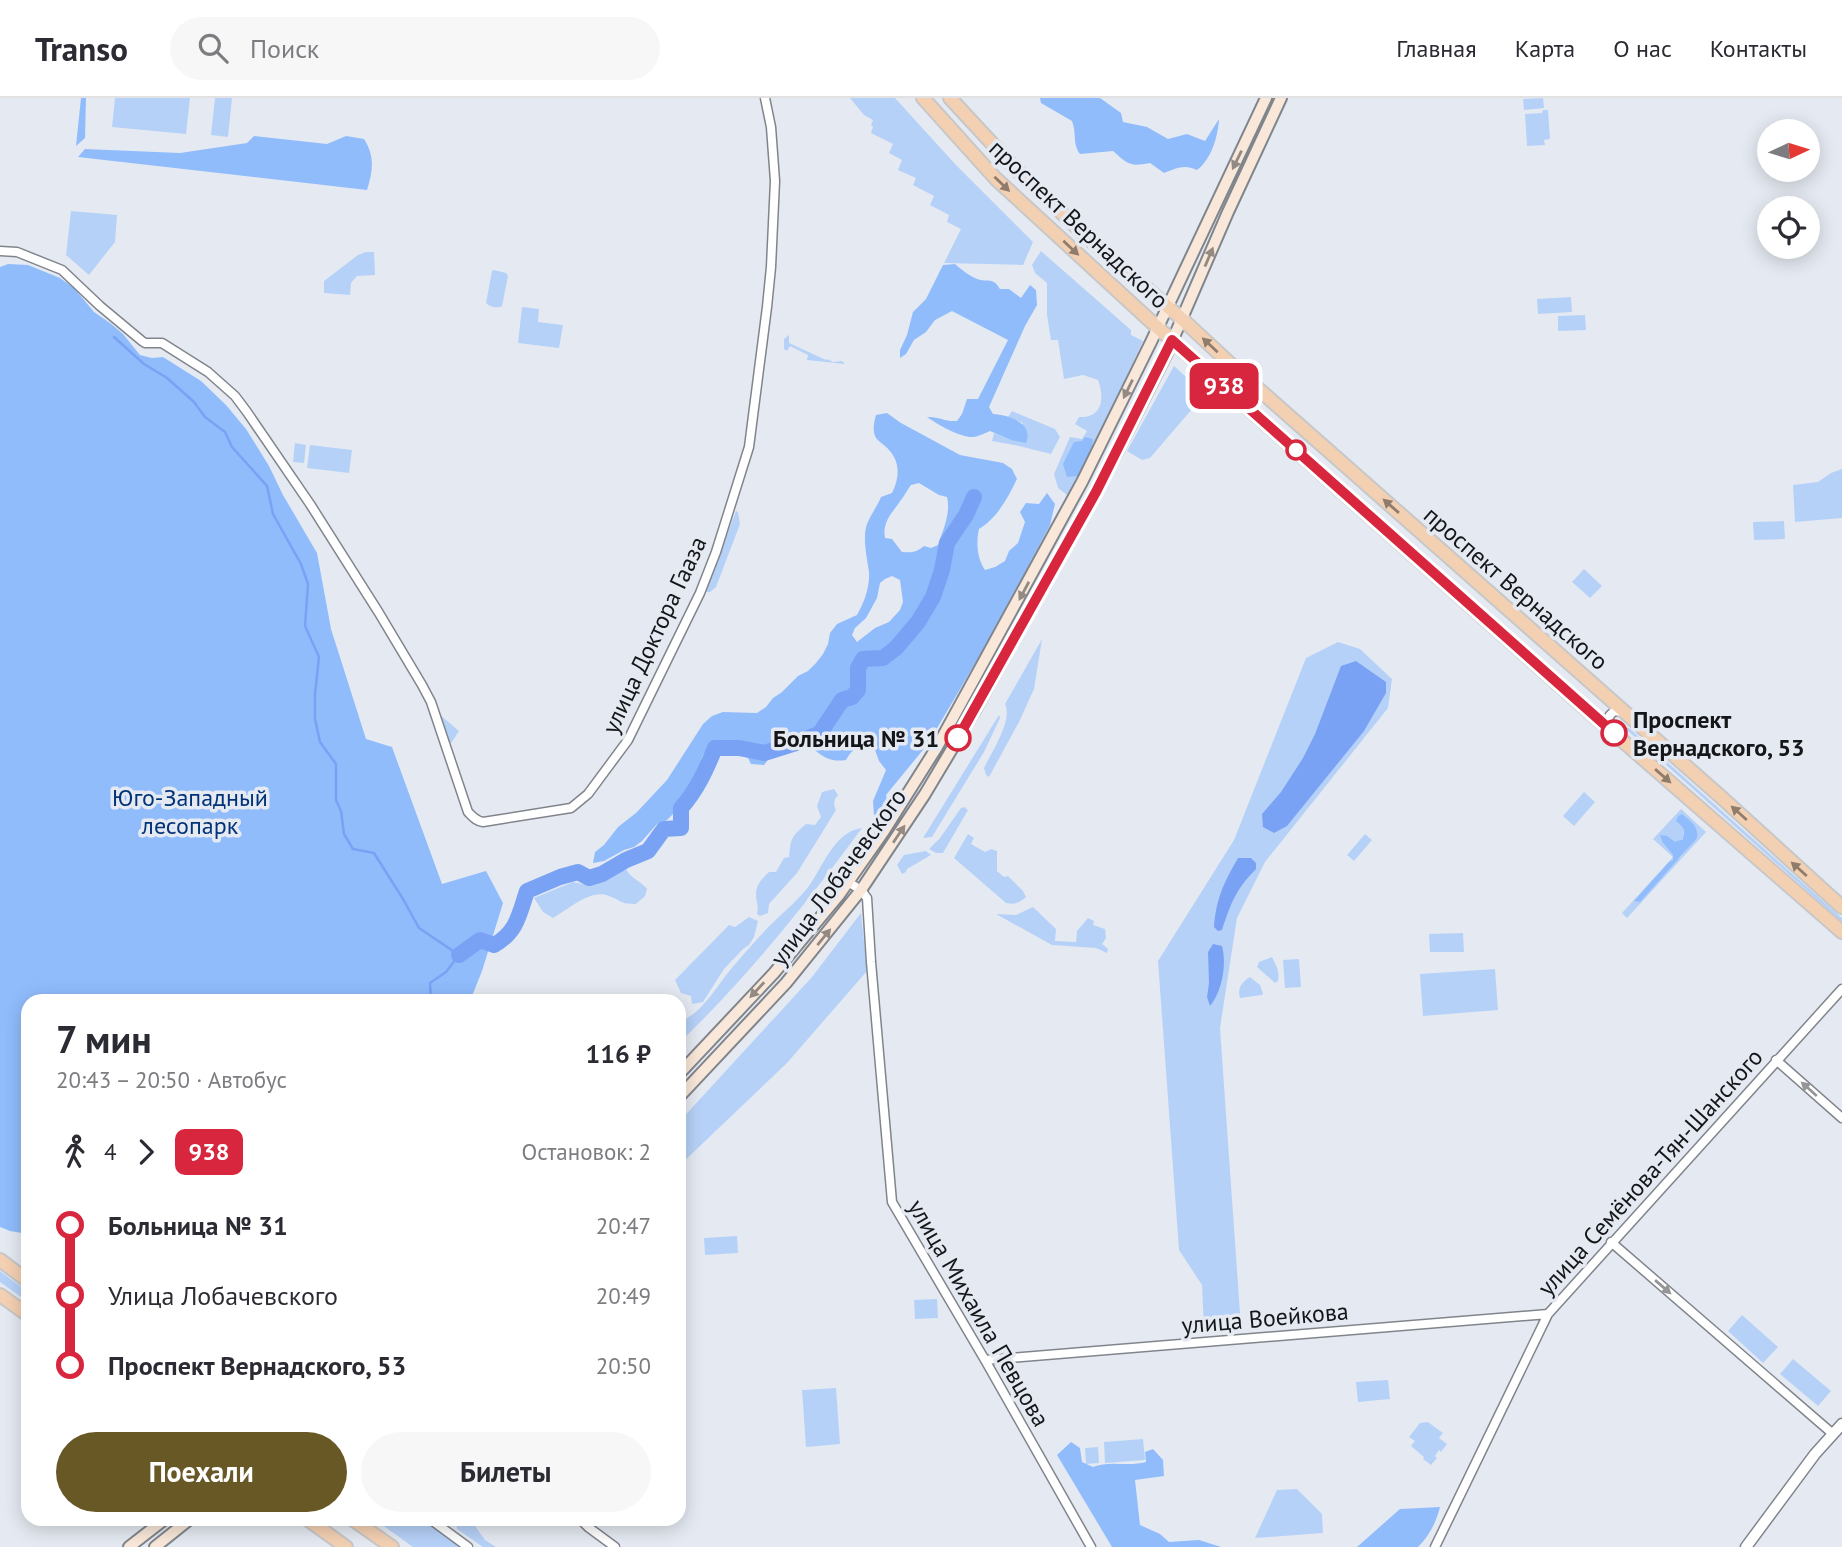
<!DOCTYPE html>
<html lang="ru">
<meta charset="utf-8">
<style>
body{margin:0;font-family:"PT Sans",sans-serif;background:#f7f7f7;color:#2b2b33;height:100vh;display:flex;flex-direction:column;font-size:26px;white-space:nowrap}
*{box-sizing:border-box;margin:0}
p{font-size:23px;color:#7c7c81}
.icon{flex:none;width:38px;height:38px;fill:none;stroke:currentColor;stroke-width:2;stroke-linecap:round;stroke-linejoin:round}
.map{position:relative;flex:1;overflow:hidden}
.panel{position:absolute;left:21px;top:896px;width:665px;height:532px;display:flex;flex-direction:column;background:#fff;border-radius:21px;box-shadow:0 4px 18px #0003}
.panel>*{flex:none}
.badge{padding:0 14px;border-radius:10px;font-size:24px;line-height:46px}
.needle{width:46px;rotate:86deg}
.controls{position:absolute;left:1757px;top:21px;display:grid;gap:14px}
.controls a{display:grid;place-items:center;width:63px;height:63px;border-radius:50%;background:#fff;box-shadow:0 4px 18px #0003;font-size:35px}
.map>.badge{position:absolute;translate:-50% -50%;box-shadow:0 0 0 4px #fff}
.legs{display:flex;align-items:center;gap:10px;height:77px;padding:0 35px;font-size:23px}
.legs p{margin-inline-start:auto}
.headline{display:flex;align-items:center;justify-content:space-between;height:119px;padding:0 35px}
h1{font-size:38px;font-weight:700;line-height:52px}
.cta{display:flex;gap:14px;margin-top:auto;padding:14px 35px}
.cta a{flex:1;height:80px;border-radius:42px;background:#685825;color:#fff;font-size:28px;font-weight:700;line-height:80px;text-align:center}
.cta a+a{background:#f7f7f7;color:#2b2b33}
ul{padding:0 35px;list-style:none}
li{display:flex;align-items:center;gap:24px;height:70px;font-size:26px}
li i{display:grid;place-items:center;width:10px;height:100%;margin:0 9px;background:currentColor}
li i::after{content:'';width:18px;height:18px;margin:-9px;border:5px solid;border-radius:50%;background:#fff}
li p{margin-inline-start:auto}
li:first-child i{background:linear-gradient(#0000 50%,currentColor 0)}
li:last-child i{background:linear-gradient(currentColor 50%,#0000 0)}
header{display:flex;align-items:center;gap:42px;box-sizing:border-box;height:98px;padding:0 35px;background:#fff;border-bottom:2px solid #e1e1e2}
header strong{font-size:33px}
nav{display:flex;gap:38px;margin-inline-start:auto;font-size:24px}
.search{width:490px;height:63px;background:#f7f7f7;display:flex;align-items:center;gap:18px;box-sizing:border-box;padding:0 24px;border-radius:38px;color:#7c7c81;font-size:26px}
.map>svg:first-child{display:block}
.green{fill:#b6d1f8;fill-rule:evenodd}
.forest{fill:#90bcfc;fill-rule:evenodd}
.water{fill:#7aa2f4}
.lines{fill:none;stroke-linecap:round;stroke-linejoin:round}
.stream{stroke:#7aa2f4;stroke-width:2.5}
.river{stroke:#7aa2f4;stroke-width:16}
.minor-casing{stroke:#80858c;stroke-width:11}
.tertiary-casing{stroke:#80858c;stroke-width:13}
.secondary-casing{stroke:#80858c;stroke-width:14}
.primary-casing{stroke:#c7c7c8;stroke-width:16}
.minor{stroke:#fff;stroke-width:8}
.tertiary{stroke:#fff;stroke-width:10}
.secondary{stroke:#f9e8d9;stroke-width:10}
.primary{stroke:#f4d0b2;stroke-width:12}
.oneway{fill:#928a83}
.oneway2{fill:#907c6d}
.oneway3{fill:#969698}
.line-1-casing{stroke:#fff;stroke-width:16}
.line-1{stroke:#d7263d;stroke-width:10}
.stop-1-dot{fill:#fff;stroke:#d7263d;stroke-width:3.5}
.labels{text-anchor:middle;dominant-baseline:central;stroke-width:7;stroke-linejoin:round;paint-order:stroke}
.street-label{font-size:24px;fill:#151619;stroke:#e5eaf2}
.stop-label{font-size:24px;font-weight:bold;fill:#151619;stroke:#e5eaf2;text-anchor:start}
.park-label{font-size:24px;fill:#037;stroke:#e5eaf2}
</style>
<header>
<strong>Transo</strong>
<div class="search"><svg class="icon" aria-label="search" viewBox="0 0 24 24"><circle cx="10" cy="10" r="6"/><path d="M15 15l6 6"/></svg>Поиск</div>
<nav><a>Главная</a><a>Карта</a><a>О нас</a><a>Контакты</a></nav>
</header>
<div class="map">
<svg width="1842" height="1449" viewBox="0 0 1842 1449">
<rect width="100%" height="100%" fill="#e5eaf2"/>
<!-- green -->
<path class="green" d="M115 0H190L186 36 112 29Z
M215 0H232L228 39 211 37Z
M850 0H895L956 67 1033 144 1023 167 944 165 961 131 947 124 949 117 930 107 934 98 913 87 916 80 898 72 902 62 889 55 893 46 871 35 873 29 871 27 873 22 864 17Z
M1543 0 1544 10 1524 12 1523 1Z
M1543 12H1548L1550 41 1544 42 1545 47 1527 48 1525 16 1542 15Z
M71 113 117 117 115 144 89 177 66 157Z
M1041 153 1131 232V237L1143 243 1072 395 1067 397 1058 390 1054 376 1070 339 1082 341 1087 333 1075 326 1079 319C1102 320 1105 301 1098 282L1083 277 1064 281 1058 242H1051L1047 217V185L1035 175 1032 167Z
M366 154H374L375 177 357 178 351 185 350 197 324 195V183L358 157Z
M494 172 506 175 508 178 502 208C497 211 490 209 486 205L492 173Z
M1571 199 1572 214 1538 216 1537 201Z
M522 209 539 211 538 224 563 227 559 250 518 245Z
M1585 217 1586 232 1558 233V218Z
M789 237V245L826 262 827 261 833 264 842 263 845 266 807 262 808 257 790 248 787 253 784 251V241Z
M1174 268 1205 296 1150 360 1142 362 1127 353Z
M1012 313 1055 331 1060 339 1051 356 1019 348 992 343 994 335 1011 342 1023 325 1008 319Z
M295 345 306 347 304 365 293 364Z
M310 347 352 352 349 375 307 370Z
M1842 371V420L1795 424 1793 387 1818 384 1831 375Z
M736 413 738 414 740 426 716 489 710 494H705Z
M1784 423 1785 441 1754 442 1753 424Z
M1584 471 1602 488 1590 500 1572 484Z
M1042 541 1034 591 1019 624 989 679 986 677 984 670C992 653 1013 622 1005 606Z
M1338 544 1360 551 1392 581 1388 610 1265 764 1237 820 1220 930 1241 1229 1204 1232 1202 1187 1179 1152 1158 863 1234 742 1306 560Z
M440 617 459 633 452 644 448 645Z
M999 617 1000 620 984 654 932 739 923 740Z
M1627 630H1629L1842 820V824L1627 632Z
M834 691 838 697C834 701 833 706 836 712L797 775 769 806 768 815 760 818 757 816C759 807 756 804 756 796 756 786 763 780 769 774H776L784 760 789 759C791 740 791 739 806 726L815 727 821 719 817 708 822 694Z
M1584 694 1595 704 1574 728 1563 718Z
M964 709 968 712 943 755H936L929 751 940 740 961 710Z
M1681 711 1706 734 1627 820 1622 815 1673 759 1653 741ZM1683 728 1692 744 1680 760H1677L1641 801C1650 788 1659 771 1673 763L1674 758 1663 745H1675L1684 740Z
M862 730C806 806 747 880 679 945V924C703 915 715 890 731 871 740 860 750 849 760 838 775 821 795 806 809 788 823 768 835 733 862 730Z
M968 736 974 740 971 746 985 754 991 751 997 753V773L1004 779 1008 778 1023 793 1026 799C1019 805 1014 807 1006 805L954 760Z
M1365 736 1372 742 1354 763 1347 757Z
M926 753 931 757 907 771 906 774 902 776 897 767 904 757Z
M626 771C630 780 641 783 647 791L645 798 636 806C620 806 622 803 609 798 591 790 569 811 553 820L543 814 534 800 573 784 587 787Z
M1033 809 1056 831 1055 843 1076 844 1077 833 1088 820 1094 823 1093 827 1105 831 1106 840 1102 846 1108 851 1107 855 1096 850 1052 847 996 816 1016 817Z
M861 815 867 873 787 965 679 1068V1024L812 879Z
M749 819 758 823 754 839 749 847 743 851 724 871 703 904 692 906 691 898 681 895 675 882 729 827 735 829Z
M1463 835 1464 854H1430L1429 836Z
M1272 859C1276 867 1280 874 1278 883L1275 885 1257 869 1259 864Z
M1299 861 1301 889 1285 890 1283 862Z
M1495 871 1498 912 1423 918 1420 876Z
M1250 879 1260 887 1263 895 1262 897 1240 900C1237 890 1242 884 1250 879Z
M737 1138 738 1155 705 1157 704 1140Z
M0 1173 28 1194V1204L0 1184Z
M937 1201 938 1220 915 1221 914 1202Z
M1742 1217 1778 1249 1763 1265 1728 1233Z
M1793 1261 1831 1293 1818 1308 1780 1276Z
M1388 1282 1390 1301 1358 1304 1356 1284Z
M836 1290 840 1346 806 1349 802 1292Z
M1428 1324 1443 1335 1439 1340 1447 1346 1441 1354 1439 1352 1435 1358 1437 1360 1431 1367 1423 1361 1424 1359 1411 1348 1415 1343 1409 1339 1420 1325Z
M1143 1341 1145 1362 1105 1365 1104 1344Z
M1098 1349 1099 1365 1086 1366 1085 1350Z
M1297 1391 1322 1416 1323 1435 1255 1440 1277 1392Z
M374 1421H443V1426L463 1449H413Z
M456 1421H470L485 1442 496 1449H483L457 1431Z"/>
<!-- forest -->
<path class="forest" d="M81 0H86L85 40 76 48Z
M1040 0H1100L1121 15 1123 24 1147 29 1168 41 1187 36 1205 43 1219 21C1218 39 1211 62 1197 72 1184 66 1177 70 1164 75L1150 65C1129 69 1128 66 1113 53L1080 56C1072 45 1077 36 1072 23L1041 5Z
M254 38 327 46 346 38 364 41C375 58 373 73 367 92L78 59 85 51 180 55 247 45Z
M8 166 28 167 60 180 74 190 94 214 110 225 123 236 140 257 152 260 163 259 201 283 226 307 246 331 269 368 283 397 317 455 331 531 366 641 392 649 442 786 486 773 503 805 482 873 470 903H28V1136L10 1133 0 1129V169Z
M955 166C961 171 968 177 975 180 986 186 992 177 1000 191H1009L1021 200 1030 187 1036 192 1037 207 1025 228 989 309 993 316C1009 317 1034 325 1026 345L1011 342 990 333C985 335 979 338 974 339 960 340 937 326 927 319 937 318 946 324 957 323L962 316 967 301H978L1008 242 952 213 935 222 926 234 914 242 906 256 900 260V252L907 237 913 214 926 201 943 167Z
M887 315 901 325 960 357 1003 365 1012 371 1017 381C1007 401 998 419 979 431 976 445 977 460 985 472L995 469 1005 463 1009 453 1018 445 1025 424 1020 414 1026 405 1039 406 1047 395 1055 406 1050 427 992 536 959 593 927 647 886 697 888 710 881 718 874 717 873 703 886 672 879 663 872 644C859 647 852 651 846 662 822 666 816 649 797 640L775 647 770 659 764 667 751 666 740 644 708 650 702 659 700 669 674 715 667 722 657 726 642 743 634 749 624 752 604 763 593 765 595 754 604 747 618 729 636 715 667 682 703 626 712 618 723 614 757 615 766 609 773 600 782 594 798 578 808 573 816 565 823 556 828 546 830 535 837 526 857 517C864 505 870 489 869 474 867 460 863 443 866 429 869 419 877 409 881 399L892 395C899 381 901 365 889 352 886 348 879 344 876 340 872 333 874 324 876 317ZM919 385 939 397 947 399C951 415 943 432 938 447L931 450 924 448C917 454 912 455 902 454L892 441 885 440C882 424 892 415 901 402 905 397 907 392 911 387ZM892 478 900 482 903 504 900 512 889 524 875 530 857 544 852 537 855 530 866 520 877 500 880 485 885 481Z
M1085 339 1093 341 1092 349 1078 378 1067 379 1063 366 1074 344 1082 343Z
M1682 716C1690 723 1699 728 1697 740L1640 804 1634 803 1669 764 1673 762V757L1663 745 1660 737 1667 738 1675 744 1683 741C1685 732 1684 729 1676 723L1678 718Z
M1071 1344 1080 1350 1082 1364 1093 1369C1109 1362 1128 1369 1146 1364L1145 1354 1153 1351 1163 1362 1164 1378 1135 1382 1140 1427 1160 1436 1169 1444 1199 1442 1221 1449H1112L1057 1357Z
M1440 1409C1436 1425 1429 1438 1418 1449H1357L1400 1411Z"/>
<!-- water -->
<path class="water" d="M1356 563 1386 584V595L1364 633 1287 728 1274 735 1263 729 1262 716 1281 694 1303 660 1315 636 1341 568Z
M1238 760H1251L1256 765V771C1236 791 1231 805 1222 832L1218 833 1214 829C1216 801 1224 784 1238 760Z
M1213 846 1222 848C1227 867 1222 893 1210 908L1207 899 1209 885 1208 854Z"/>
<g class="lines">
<!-- stream -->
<path class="stream" d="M114 239 144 266 167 280 194 304 205 319 225 334 232 349 267 388 273 416 301 466 308 486 305 528 319 559 315 596V621L320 644 336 666V702L341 713 344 736 353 751 374 755 403 801 419 830 459 857 446 874 430 885 431 903"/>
<!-- river -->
<path class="river" d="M459 857 480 842 494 847C517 834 519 817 527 793L560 779 578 774 589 780 602 776 626 762 648 753 664 731 681 730V710C697 692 706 672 715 650H739L764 655 799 644 820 635 842 602 852 599 858 592V570L863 561 883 560 896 550 918 524 933 499 942 472 947 445 966 417 974 399"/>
<defs>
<path id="minor" d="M0 153 17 154 62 172 100 208 142 243 145 245H162L208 274 235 298 247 314 310 406 379 515 422 587 431 604 468 714C473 719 476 723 483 724L571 710 588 696 628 642 700 495 716 454 749 349 767 209 771 169 775 83 771 29 765 0
M1609 630C1606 623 1608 617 1615 613L1624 614
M848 784 861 792 867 800 871 864 892 1104 985 1262 1091 1449
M1776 962 1842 1020
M1611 1144 1833 1336
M985 1262 1548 1216
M430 1421 468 1449
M580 1421 588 1429 615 1449
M1435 1449 1548 1216 1842 891"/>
<path id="tertiary" d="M1746 1449 1815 1356 1842 1326"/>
<path id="secondary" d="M679 976 774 875 839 797 884 733 937 649 1082 384 1151 244 1266 0
M679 999 786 885 861 792 925 696 974 614 1116 356 1167 255 1228 114 1281 0
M129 1449 165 1421
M155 1449 190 1421"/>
<path id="primary" d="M923 0 996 81 1157 229 1586 611 1842 834
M950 0 1012 67 1087 139 1182 221 1238 273 1721 699 1842 809
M0 1162 28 1183
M0 1197 28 1217
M307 1421 346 1449
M352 1421 392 1449"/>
</defs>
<!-- minor casing -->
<use href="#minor" class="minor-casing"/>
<!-- tertiary casing -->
<use href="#tertiary" class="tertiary-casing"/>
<!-- secondary casing -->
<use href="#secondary" class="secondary-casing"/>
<!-- primary casing -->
<use href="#primary" class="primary-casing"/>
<!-- minor -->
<use href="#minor" class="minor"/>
<!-- tertiary -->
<use href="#tertiary" class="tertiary"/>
<!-- secondary -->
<use href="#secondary" class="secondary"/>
<!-- primary -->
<use href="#primary" class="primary"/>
</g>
<!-- one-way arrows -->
<defs><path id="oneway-solid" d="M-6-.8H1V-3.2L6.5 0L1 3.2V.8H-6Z" transform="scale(1.75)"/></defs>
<g class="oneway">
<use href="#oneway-solid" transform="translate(1237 62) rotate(116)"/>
<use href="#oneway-solid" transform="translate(1209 159) rotate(-67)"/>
<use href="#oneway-solid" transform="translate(1128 291) rotate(116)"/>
<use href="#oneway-solid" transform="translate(1024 493) rotate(118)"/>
<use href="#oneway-solid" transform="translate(899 736) rotate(-56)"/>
<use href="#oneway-solid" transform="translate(824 839) rotate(-51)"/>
<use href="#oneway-solid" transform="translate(757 892) rotate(133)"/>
</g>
<g class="oneway2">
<use href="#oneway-solid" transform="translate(1002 86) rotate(44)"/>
<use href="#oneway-solid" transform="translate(1071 150) rotate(43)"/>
<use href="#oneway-solid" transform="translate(1210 247) rotate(-137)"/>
<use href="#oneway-solid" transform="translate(1391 408) rotate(-139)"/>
<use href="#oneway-solid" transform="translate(1663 678) rotate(41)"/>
<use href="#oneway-solid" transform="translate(1739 715) rotate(-138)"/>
<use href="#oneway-solid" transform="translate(1799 771) rotate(-138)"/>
</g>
<g class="oneway3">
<use href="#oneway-solid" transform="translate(1809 991) rotate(-138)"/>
<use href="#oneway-solid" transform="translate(1663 1189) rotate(41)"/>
</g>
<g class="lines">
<defs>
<path id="line-1" d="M958 640 1096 394 1172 242 1614 635"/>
</defs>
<!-- line-1 casing -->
<use href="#line-1" class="line-1-casing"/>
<!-- line-1 -->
<use href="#line-1" class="line-1"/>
</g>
<!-- markers -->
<g class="stop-1-dot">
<circle cx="1296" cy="352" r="9"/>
<circle cx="1614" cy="635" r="12"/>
<circle cx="958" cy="640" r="12"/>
</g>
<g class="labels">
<!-- street labels -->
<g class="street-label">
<text transform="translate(1079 126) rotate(43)">проспект Вернадского</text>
<text transform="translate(1516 490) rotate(41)">проспект Вернадского</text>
<text transform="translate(654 537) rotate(-65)">улица Доктора Гааза</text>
<text transform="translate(838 779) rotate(-54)">улица Лобачевского</text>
<text transform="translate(1650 1074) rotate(-48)">улица Семёнова-Тян-Шанского</text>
<text transform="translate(979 1215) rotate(60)">улица Михаила Певцова</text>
<text transform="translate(1265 1220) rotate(-5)">улица Воейкова</text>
</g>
<!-- stop labels -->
<g class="stop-label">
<text x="1633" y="621">Проспект<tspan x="1633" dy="28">Вернадского, 53</tspan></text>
<text x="939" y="640" text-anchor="end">Больница № 31</text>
</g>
<!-- park labels -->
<g class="park-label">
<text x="190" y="699">Юго-Западный<tspan x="190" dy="28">лесопарк</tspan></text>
</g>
</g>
</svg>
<div class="controls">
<a><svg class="needle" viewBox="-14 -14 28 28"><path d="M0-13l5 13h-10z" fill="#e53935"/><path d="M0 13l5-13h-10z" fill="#7c7c81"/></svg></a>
<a><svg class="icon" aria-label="locate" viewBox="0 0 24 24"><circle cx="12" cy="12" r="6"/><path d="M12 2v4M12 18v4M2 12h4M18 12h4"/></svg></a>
</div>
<b class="badge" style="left:1224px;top:288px;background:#d7263d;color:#fff">938</b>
<section class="panel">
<div class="headline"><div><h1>7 мин</h1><p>20:43 – 20:50 · Автобус</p></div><b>116 ₽</b></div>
<div class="legs"><svg class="icon" aria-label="walk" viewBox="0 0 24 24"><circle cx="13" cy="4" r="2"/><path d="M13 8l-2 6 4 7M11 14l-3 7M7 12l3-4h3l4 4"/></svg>4<svg class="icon" aria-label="forward" viewBox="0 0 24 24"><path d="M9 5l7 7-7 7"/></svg><b class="badge" style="background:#d7263d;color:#fff">938</b><p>Остановок: 2</p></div>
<ul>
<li><i style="color:#d7263d"></i><b>Больница № 31</b><p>20:47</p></li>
<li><i style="color:#d7263d"></i><span>Улица Лобачевского</span><p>20:49</p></li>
<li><i style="color:#d7263d"></i><b>Проспект Вернадского, 53</b><p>20:50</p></li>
</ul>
<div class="cta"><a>Поехали</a><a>Билеты</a></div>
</section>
</div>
